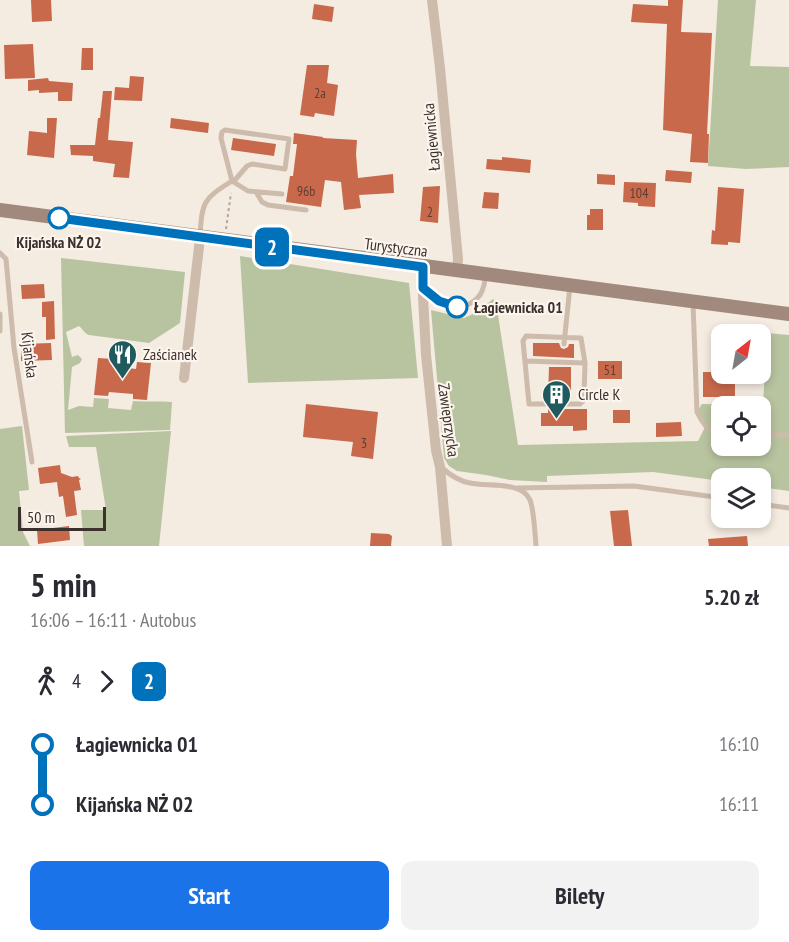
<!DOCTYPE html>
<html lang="pl">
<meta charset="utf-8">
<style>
body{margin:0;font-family:"PT Sans Narrow",sans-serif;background:#f2f2f3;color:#2b2b33;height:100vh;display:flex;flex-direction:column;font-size:22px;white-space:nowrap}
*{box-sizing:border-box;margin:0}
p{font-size:20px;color:#7c7c81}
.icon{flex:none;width:33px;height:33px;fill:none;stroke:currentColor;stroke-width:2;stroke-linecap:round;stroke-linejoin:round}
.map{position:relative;height:546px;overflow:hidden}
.drawer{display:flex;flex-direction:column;background:#fff;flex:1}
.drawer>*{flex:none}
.badge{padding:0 12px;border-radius:9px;font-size:21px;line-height:39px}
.needle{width:39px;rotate:31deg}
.buttons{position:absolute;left:711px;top:324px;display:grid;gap:12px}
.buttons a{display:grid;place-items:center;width:60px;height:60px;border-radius:12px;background:#fff;box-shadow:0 3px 9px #0003;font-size:30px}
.scale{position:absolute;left:18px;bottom:15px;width:88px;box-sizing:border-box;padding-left:6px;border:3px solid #3b302b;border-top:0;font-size:16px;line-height:21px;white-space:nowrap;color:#3b302b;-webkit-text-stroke:4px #fbf5ee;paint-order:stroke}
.map>.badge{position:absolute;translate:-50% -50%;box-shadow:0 0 0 3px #fff}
.legs{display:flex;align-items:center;gap:9px;height:66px;padding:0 30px;font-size:20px}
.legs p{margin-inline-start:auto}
.head{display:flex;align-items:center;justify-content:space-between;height:102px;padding:0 30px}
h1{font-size:33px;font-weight:700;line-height:45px}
.cta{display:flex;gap:12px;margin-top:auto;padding:12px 30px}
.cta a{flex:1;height:69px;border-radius:12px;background:#1a73e8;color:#fff;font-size:24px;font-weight:700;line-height:69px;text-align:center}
.cta a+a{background:#f2f2f3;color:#2b2b33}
ul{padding:0 30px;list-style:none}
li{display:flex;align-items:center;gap:21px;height:60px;font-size:22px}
li i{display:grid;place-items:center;width:9px;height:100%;margin:0 8px;background:currentColor}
li i::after{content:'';width:15px;height:15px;margin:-8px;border:4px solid;border-radius:50%;background:#fff}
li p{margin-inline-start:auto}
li:first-child i{background:linear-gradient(#0000 50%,currentColor 0)}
li:last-child i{background:linear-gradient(currentColor 50%,#0000 0)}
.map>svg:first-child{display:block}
.green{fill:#b8c4a0;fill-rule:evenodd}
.building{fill:#c8694b}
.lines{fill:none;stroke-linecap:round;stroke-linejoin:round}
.path{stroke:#b9a596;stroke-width:2;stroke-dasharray:3 3;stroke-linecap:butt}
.lane{stroke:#cdbbac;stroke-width:5}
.street{stroke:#cdbbac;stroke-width:10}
.secondary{stroke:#a18a7d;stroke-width:14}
.line-1-casing{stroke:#fff;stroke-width:14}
.line-1{stroke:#0072bc;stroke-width:9}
.stop-1-dot{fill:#fff;stroke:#0072bc;stroke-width:3}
.labels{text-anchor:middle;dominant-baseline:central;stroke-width:4.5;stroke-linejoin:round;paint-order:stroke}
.number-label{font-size:14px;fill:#5e3e33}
.street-label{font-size:16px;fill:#3b302b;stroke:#fbf5ee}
.stop-label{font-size:16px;font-weight:bold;fill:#3b302b;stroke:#fbf5ee}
.poi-label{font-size:16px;fill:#3b302b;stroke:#fbf5ee;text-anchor:start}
</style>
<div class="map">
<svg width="789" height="546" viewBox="0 0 789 546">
<rect width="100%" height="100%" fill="#f4ebe1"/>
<!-- green -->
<path class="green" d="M718 0H756L750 66 789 67V167L746 169 708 166Z
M240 256 409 283 418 378 248 383Z
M61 258 185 272 180 323 149 343 89 335C84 333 83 329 79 326L66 332 72 357 78 355 82 359 80 363 72 367 68 410 79 406 93 407 94 398 109 399 108 408 131 410 133 401C146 402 159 401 172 402L170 430 65 433Z
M493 299 496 302 518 445 698 441 705 427 697 412 702 404 763 405 767 333 789 335V491L761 487 760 478H722L721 481 653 472 547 476V482L510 480 486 475 457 471 449 466 444 458 431 310 464 318 477 312ZM722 406H760V446H722Z
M22 426 29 490 19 491 23 532 30 546H0V429Z
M171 431 159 546H84L81 510H106L96 447H69L66 436Z"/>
<!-- building -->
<path class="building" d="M31 0H51L52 21 32 22Z
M668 0H683L681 32 712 33 707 134H709L708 163 690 162 692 134 663 130 667 24 631 22 633 4 668 6Z
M314 4 334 7 332 22 312 19Z
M33 44 35 78 5 79 4 45Z
M82 48H93V70H81Z
M307 65H329L327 83 338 85 334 116 315 113 314 117 300 115Z
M130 76 144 77 142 101 114 100 115 87 129 88Z
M48 78 49 81 73 83 72 101H58V92L39 93V90L28 91V80Z
M103 91H112L108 140 133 142 129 178 113 177 115 164 93 161V156L71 155 70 145H95L98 118H100Z
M47 118H57L54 158 27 155 29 131 47 133Z
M171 118 209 123 208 133 170 128Z
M294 133 323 137V138L357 140 356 154 358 178 393 174 394 193 359 195 361 208 344 210 341 182 325 180 321 207 286 202 290 176H293L297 144H293Z
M233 138 276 144 274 156 231 150Z
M502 157 531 160 530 173 486 169 487 159 502 160Z
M666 170 692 172 691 183 665 181Z
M597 174 615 175V185L597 184Z
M624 182 656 183 655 207 638 206V203L623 202Z
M440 186 438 223 420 221 423 187Z
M718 187 744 189 740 243 728 242V245L711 244 712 230 715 231Z
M484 192 499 193 498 209 482 208Z
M590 209H603V230H587V215H590Z
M44 284 45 298 22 299 21 285Z
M54 301 55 339 46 340V317H42V302Z
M51 343 52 360 21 361V348H23V344Z
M533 343H559L561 348 564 349 568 347 569 344H574V358L533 356Z
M98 358 112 359V366L136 369 137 362 151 363 147 400 133 399V394L109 392 108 396 94 395Z
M598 361H622V379H598Z
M549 367H571V399H548Z
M703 372H716L717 383H735V397H703Z
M306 404 378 412 373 459 351 456 353 442 303 437Z
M548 409H587V430L573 431V426H541V413H548Z
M613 410H630V423H613Z
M681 422 682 436 656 437V423Z
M60 465 61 473 72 477 78 476 79 478 81 479 79 480 81 490 74 491 77 515 66 517 63 496 59 497 57 482 40 484 38 468Z
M628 510 632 546H614L610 511Z
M69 526 70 540 38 544 37 530Z
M371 533 389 534 392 536 391 546H370Z
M747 536 748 546H709L708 539Z"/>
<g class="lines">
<!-- path -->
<path class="path" d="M226 229 231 193"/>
<!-- lane -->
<path class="lane" d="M256 192 262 202 268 205 306 210
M200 236C202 202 203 199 232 181L235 180 247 166 252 164 285 169 289 139 225 130 222 132 221 138 232 181 248 191 282 194
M0 253 6 259 14 348 32 462
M424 289C439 300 458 315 475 300 479 297 482 293 483 288 485 284 485 278 485 274
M693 303 697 412C703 424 708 432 722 435
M0 314V331
M526 336 581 338 585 363 584 396 583 401 580 404H529L523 341Z
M564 344 570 286
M525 361 585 363
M760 435H789
M442 468C450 475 459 481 470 483 488 487 522 481 530 500 534 510 535 534 536 546
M517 488 634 486 722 498
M760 504 789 508"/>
<!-- street -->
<path class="street" d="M432 0 440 68 458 259 457 271
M424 267 423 296 426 355 436 450 440 467 447 546
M184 378 200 238"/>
<!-- secondary -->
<path class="secondary" d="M0 210 789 314"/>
</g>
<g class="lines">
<defs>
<path id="line-1" d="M59 218 423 267V288L439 301 457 307"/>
</defs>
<!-- line-1 casing -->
<use href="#line-1" class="line-1-casing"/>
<!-- line-1 -->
<use href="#line-1" class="line-1"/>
</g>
<!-- icons -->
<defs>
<symbol id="restaurant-pin" viewBox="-11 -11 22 30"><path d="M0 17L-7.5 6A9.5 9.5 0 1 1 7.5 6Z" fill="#1f5a5e" stroke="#fbf5ee"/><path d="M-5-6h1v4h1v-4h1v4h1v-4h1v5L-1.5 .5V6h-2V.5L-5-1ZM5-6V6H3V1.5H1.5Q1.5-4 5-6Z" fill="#fff"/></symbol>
<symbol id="building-pin" viewBox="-11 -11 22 30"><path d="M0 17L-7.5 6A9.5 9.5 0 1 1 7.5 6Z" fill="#1f5a5e" stroke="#fbf5ee"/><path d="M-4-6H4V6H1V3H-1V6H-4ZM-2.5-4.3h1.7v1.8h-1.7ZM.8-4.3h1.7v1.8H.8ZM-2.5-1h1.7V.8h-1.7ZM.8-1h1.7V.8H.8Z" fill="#fff"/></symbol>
</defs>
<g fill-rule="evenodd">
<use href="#restaurant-pin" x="106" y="338" width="33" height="45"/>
<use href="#building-pin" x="540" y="378" width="33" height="45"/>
</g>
<!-- markers -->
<g class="stop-1-dot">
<circle cx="59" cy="218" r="10"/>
<circle cx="457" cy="307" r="10"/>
</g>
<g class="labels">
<!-- number labels -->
<g class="number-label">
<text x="320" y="93">2a</text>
<text x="306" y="191">96b</text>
<text x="639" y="193">104</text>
<text x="430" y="212">2</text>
<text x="610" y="370">51</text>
<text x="364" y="443">3</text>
</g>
<!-- street labels -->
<g class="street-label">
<text transform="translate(431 137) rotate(-95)">Łagiewnicka</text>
<text transform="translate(396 247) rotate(7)">Turystyczna</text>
<text transform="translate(30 355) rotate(83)">Kijańska</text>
<text transform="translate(449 420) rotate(82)">Zawieprzycka</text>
</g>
<!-- stop labels -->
<g class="stop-label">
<text x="59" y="242">Kijańska NŻ 02</text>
<text x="474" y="307" text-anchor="start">Łagiewnicka 01</text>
</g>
<!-- poi labels -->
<g class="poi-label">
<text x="143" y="354">Zaścianek</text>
<text x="578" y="394">Circle K</text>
</g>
</g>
</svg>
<div class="buttons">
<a><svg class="needle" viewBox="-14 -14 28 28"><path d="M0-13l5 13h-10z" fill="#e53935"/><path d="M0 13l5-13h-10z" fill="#7c7c81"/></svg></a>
<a><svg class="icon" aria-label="locate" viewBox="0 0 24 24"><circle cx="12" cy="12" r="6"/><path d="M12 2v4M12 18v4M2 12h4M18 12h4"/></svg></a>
<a><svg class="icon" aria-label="layers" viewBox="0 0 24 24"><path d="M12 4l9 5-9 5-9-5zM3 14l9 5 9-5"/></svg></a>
</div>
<div class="scale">50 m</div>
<b class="badge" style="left:272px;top:247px;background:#0072bc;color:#fff">2</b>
</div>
<section class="drawer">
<div class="head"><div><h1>5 min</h1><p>16:06 – 16:11 · Autobus</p></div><b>5.20 zł</b></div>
<div class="legs"><svg class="icon" aria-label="walk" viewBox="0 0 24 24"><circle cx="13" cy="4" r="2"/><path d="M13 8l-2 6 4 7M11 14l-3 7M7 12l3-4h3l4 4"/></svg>4<svg class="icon" aria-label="forward" viewBox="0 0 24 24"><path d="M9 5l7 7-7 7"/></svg><b class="badge" style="background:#0072bc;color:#fff">2</b></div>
<ul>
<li><i style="color:#0072bc"></i><b>Łagiewnicka 01</b><p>16:10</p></li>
<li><i style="color:#0072bc"></i><b>Kijańska NŻ 02</b><p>16:11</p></li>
</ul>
<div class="cta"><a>Start</a><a>Bilety</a></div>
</section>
